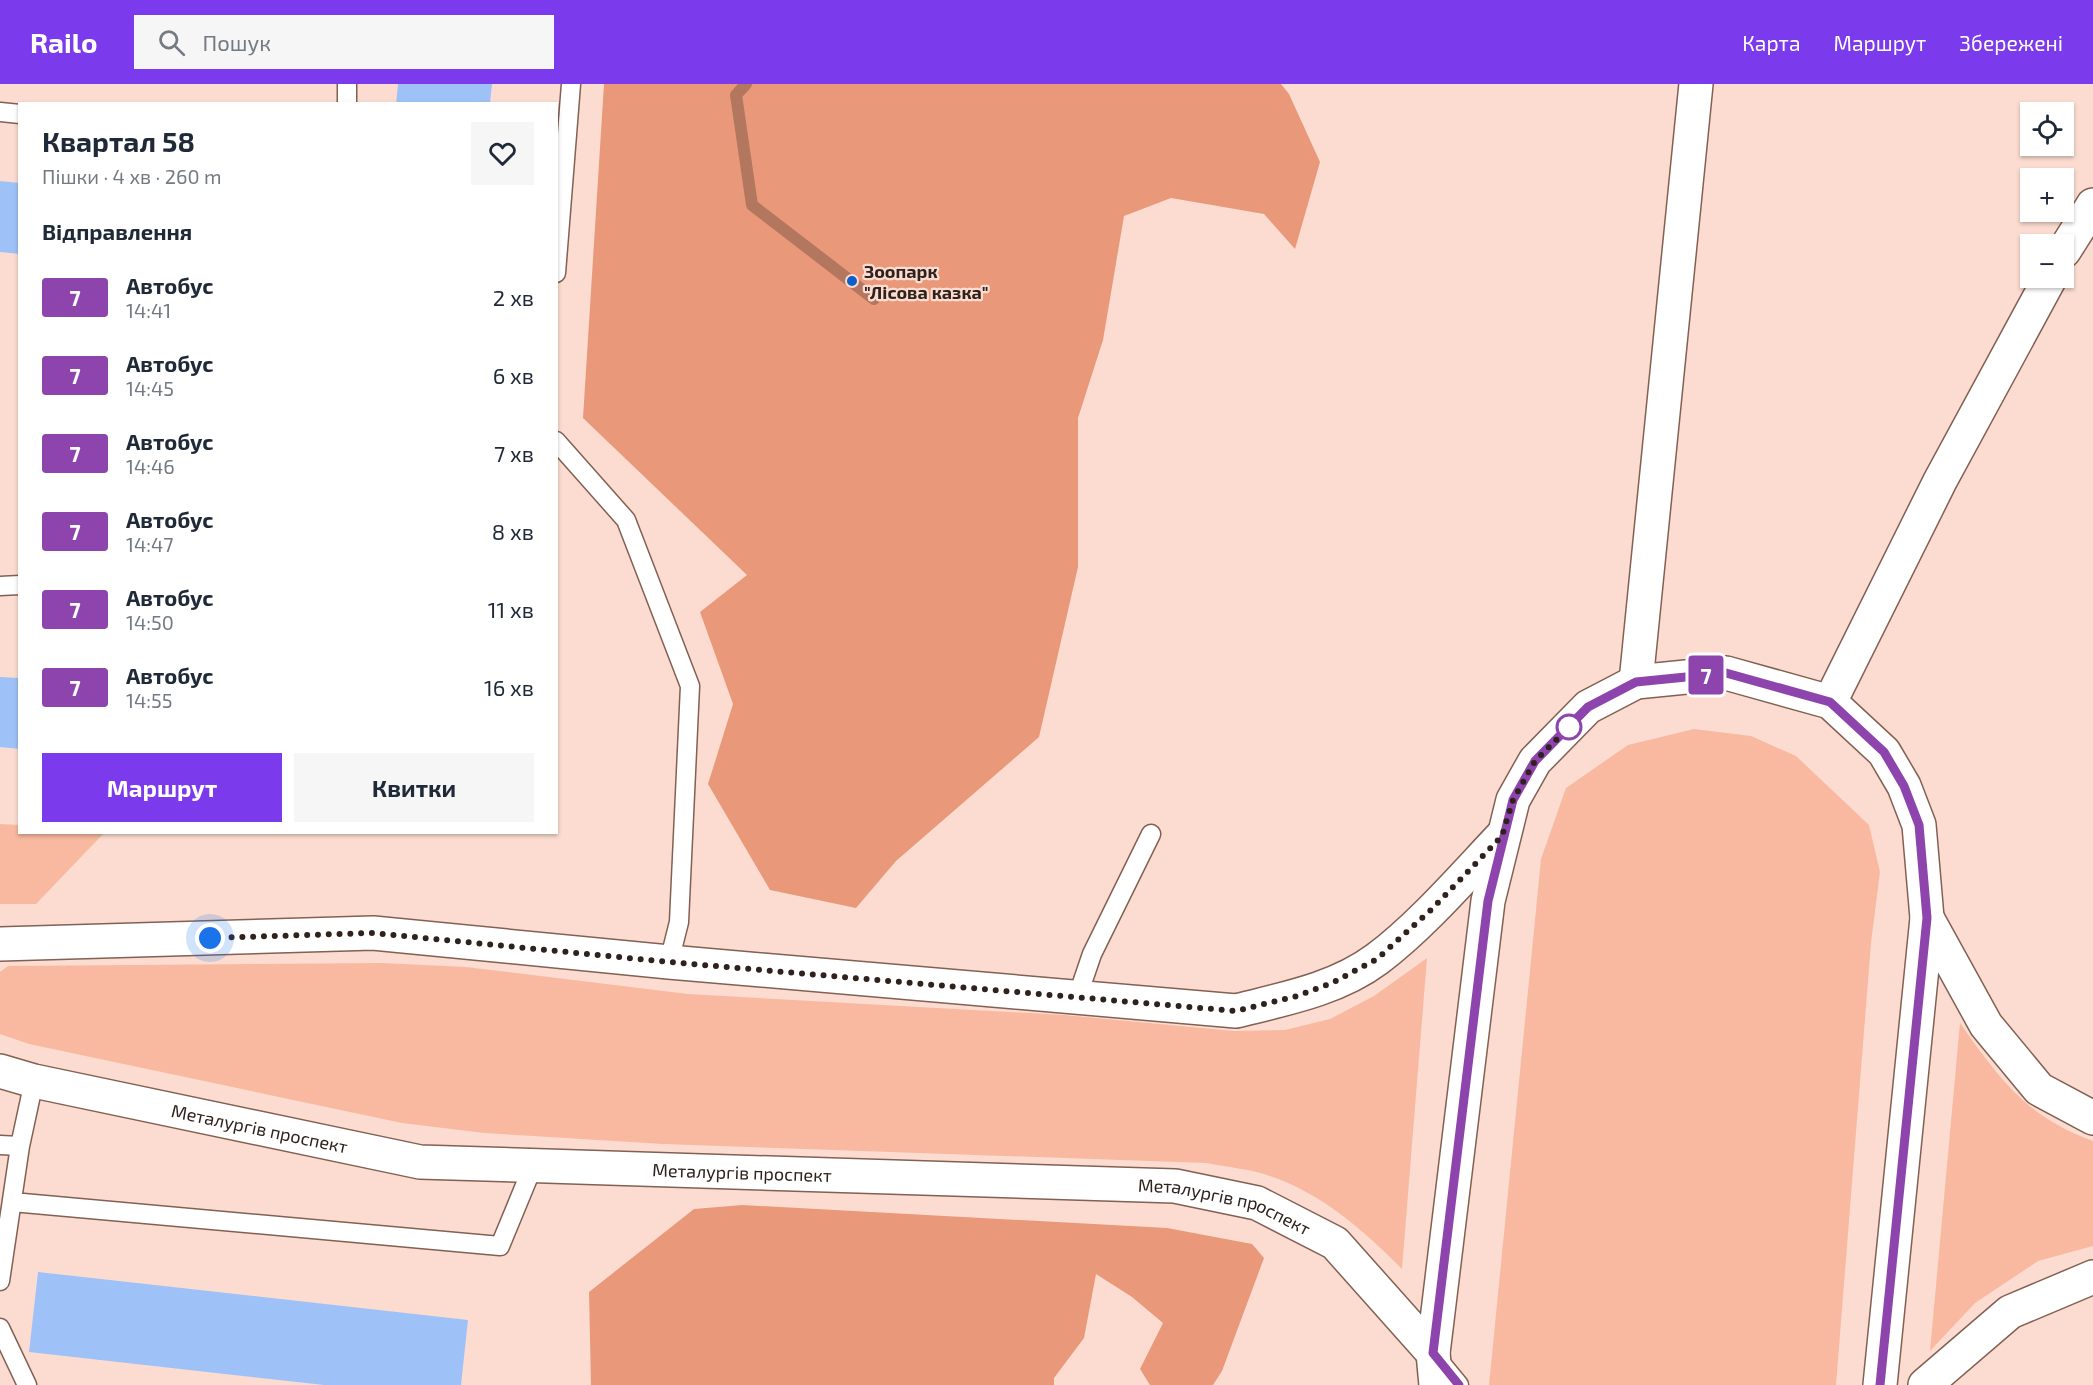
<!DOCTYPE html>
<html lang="uk">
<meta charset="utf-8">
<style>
body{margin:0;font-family:"Exo 2",sans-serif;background:#f6f6f7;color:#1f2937;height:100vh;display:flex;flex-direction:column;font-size:22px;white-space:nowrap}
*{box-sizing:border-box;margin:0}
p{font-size:20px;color:#747a83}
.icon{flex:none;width:33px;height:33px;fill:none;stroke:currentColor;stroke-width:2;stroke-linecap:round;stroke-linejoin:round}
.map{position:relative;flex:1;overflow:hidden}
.drawer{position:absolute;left:18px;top:18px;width:540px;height:732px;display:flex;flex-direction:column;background:#fff;border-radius:0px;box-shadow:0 2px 4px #0004}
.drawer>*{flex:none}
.badge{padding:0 12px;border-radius:4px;font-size:21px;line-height:39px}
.tools{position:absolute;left:2020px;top:18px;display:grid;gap:12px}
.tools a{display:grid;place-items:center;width:54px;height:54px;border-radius:0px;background:#fff;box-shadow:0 2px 4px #0004;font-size:30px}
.you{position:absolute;width:30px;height:30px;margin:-15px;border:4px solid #fff;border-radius:50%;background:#1a73e8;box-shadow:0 0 0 9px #1a73e833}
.map>.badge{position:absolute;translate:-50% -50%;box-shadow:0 0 0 3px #fff}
h2{padding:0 24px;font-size:22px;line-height:54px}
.round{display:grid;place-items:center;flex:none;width:63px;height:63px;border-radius:0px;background:#f6f6f7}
.head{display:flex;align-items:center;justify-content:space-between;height:102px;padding:0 24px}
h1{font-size:28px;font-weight:700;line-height:45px}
.button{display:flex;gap:12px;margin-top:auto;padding:12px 24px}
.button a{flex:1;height:69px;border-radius:0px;background:#7c3aed;color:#fff;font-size:24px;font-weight:700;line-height:69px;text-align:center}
.button a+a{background:#f6f6f7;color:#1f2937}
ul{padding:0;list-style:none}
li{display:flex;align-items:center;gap:18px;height:78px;padding:0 24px}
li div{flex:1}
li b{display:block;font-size:22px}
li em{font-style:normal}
li .badge{min-width:66px;font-weight:700;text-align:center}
header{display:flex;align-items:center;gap:36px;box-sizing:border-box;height:84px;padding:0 30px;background:#7c3aed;color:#fff}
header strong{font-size:28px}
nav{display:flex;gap:33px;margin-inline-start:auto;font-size:21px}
.search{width:420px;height:54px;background:#f6f6f7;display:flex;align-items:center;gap:15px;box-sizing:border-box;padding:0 21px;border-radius:0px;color:#747a83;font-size:22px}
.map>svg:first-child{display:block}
.green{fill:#f9b9a0}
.forest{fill:#e9997a}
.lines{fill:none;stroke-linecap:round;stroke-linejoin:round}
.stream{stroke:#b3765f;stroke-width:12}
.building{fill:#9ec2f8}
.service-casing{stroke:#826053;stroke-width:21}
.minor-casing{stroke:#826053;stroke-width:36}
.tertiary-casing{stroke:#826053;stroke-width:36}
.service{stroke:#fff;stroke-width:18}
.minor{stroke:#fff;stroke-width:33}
.tertiary{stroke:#fff;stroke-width:33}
.line-casing{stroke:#fff;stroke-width:14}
.line{stroke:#8e44ad;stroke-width:9}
.walk{stroke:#2f211c;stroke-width:6;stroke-dasharray:0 10.8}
.poi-dot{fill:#0c5ec8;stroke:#fcdcd0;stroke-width:2}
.stop-dot{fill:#fff;stroke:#8e44ad;stroke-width:3}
.labels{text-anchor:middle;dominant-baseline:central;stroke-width:4.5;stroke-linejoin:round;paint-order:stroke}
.poi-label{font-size:18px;font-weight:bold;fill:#2f211c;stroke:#fcdcd0;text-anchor:start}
.street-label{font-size:18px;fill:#2f211c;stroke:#fcdcd0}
</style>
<header>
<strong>Railo</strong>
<div class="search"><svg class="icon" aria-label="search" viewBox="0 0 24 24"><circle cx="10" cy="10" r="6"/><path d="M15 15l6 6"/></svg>Пошук</div>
<nav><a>Карта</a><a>Маршрут</a><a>Збережені</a></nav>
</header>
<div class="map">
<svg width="2093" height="1301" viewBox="0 0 2093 1301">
<rect width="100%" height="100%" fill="#fcdcd0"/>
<!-- green -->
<path class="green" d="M1694 645 1751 652 1796 672 1869 741 1880 788 1871 859 1836 1301H1489L1541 775 1566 704 1628 661Z
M0 740 19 741 20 748 104 749 36 820H0Z
M1427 874 1402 1185C1363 1146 1323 1110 1270 1092 1250 1085 1227 1083 1206 1079L663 1060 484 1049 402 1039 29 960 0 950V888L8 882 382 879 466 883 688 910 1064 931 1234 947 1285 946 1330 935 1374 912Z
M1960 939C1998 993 2027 1034 2093 1057V1162L2038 1177 1975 1219 1930 1267Z"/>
<!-- forest -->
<path class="forest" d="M604 0H1281L1289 10 1320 78 1295 165 1264 130 1171 114 1124 132 1103 256 1078 334V483L1039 653 896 777 856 824 770 806 708 700 733 620 700 528 747 491 583 334Z
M742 1121 1167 1144 1252 1160 1264 1174 1222 1287 1213 1301H1150L1140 1285 1163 1239 1132 1213 1096 1190 1084 1254 1054 1294V1301H591L589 1208 694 1125Z"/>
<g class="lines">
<!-- stream -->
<path class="stream" d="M746 0 736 11 752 121 874 215"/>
</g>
<!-- building -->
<path class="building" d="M398 0H492L490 20H396Z
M0 97 20 99V170L0 168Z
M0 593 20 594V665L0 663Z
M38 1188 468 1236 461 1301H324L29 1268Z"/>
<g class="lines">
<defs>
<path id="service" d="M347 20V0
M0 28 20 30
M556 189 571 0
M556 357 626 436 690 602 679 838 669 878
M0 502 20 501
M1077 914 1092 870 1151 750
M0 1061 20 1062
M12 1118 500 1162 533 1082
M0 1197 20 1062 34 997
M0 1244 27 1301
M1436 1273 1459 1301"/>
<path id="minor" d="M2064 167 2093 121
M1636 598 1696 0
M1830 618 1940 397 2050 194"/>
<g id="tertiary">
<path d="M1927 834 1986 941 2039 1005 2093 1034"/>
<path d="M0 860 373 849 669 878 1236 927C1284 915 1337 905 1377 875 1421 842 1464 792 1502 752"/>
<path id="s1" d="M0 987 34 997 420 1078 1175 1102 1257 1119 1335 1159 1433 1269"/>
<path d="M1436 1301 1433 1269 1488 817 1513 716 1535 677 1588 623 1636 598 1726 589 1830 618 1884 668 1904 702 1919 741 1927 834 1880 1301"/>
<path d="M1925 1301 2010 1228 2093 1193"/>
</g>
</defs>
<!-- service casing -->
<use href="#service" class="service-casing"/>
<!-- minor casing -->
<use href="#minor" class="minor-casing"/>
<!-- tertiary casing -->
<use href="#tertiary" class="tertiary-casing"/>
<!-- service -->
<use href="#service" class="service"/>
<!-- minor -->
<use href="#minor" class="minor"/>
<!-- tertiary -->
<use href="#tertiary" class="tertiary"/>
</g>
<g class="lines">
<defs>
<path id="line" d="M1459 1301 1433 1269 1488 817 1513 716 1535 677 1588 623 1636 598 1726 589 1830 618 1884 668 1904 702 1919 741 1927 834 1880 1301"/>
</defs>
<!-- line casing -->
<use href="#line" class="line-casing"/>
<!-- line -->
<use href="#line" class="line"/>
<!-- walk -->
<path class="walk" d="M210 854 373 849 669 878 1236 927 1297 912 1332 899 1377 875 1432 825 1502 752 1513 716 1535 677 1575 637 1569 643"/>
</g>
<!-- markers -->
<circle class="poi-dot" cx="852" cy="197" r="6"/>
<circle class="stop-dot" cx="1569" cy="643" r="12"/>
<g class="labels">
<!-- poi labels -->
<g class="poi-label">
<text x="864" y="187">Зоопарк<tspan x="864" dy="21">"Лісова казка"</tspan></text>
</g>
<!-- street labels -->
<g class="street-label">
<text stroke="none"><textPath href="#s1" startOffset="266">Металургів проспект</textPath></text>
<text stroke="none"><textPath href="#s1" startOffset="752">Металургів проспект</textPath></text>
<text stroke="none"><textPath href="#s1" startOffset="1238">Металургів проспект</textPath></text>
</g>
</g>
</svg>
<div class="tools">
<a><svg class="icon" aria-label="locate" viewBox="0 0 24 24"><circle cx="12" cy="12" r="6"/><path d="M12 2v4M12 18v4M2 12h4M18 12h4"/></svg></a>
<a>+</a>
<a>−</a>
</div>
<div class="you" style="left:210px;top:854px"></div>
<b class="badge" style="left:1706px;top:591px;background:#8e44ad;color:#fff">7</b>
<section class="drawer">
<div class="head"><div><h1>Квартал 58</h1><p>Пішки · 4 хв · 260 m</p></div><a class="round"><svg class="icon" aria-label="heart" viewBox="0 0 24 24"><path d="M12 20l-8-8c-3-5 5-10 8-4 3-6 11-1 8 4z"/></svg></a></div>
<h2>Відправлення</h2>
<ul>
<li><span class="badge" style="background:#8e44ad;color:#fff">7</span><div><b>Автобус</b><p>14:41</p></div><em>2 хв</em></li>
<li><span class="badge" style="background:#8e44ad;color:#fff">7</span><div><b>Автобус</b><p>14:45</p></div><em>6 хв</em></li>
<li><span class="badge" style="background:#8e44ad;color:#fff">7</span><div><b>Автобус</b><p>14:46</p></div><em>7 хв</em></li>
<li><span class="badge" style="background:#8e44ad;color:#fff">7</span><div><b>Автобус</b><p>14:47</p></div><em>8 хв</em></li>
<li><span class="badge" style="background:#8e44ad;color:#fff">7</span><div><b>Автобус</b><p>14:50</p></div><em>11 хв</em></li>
<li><span class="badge" style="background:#8e44ad;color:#fff">7</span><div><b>Автобус</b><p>14:55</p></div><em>16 хв</em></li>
</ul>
<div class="button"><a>Маршрут</a><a>Квитки</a></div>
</section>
</div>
